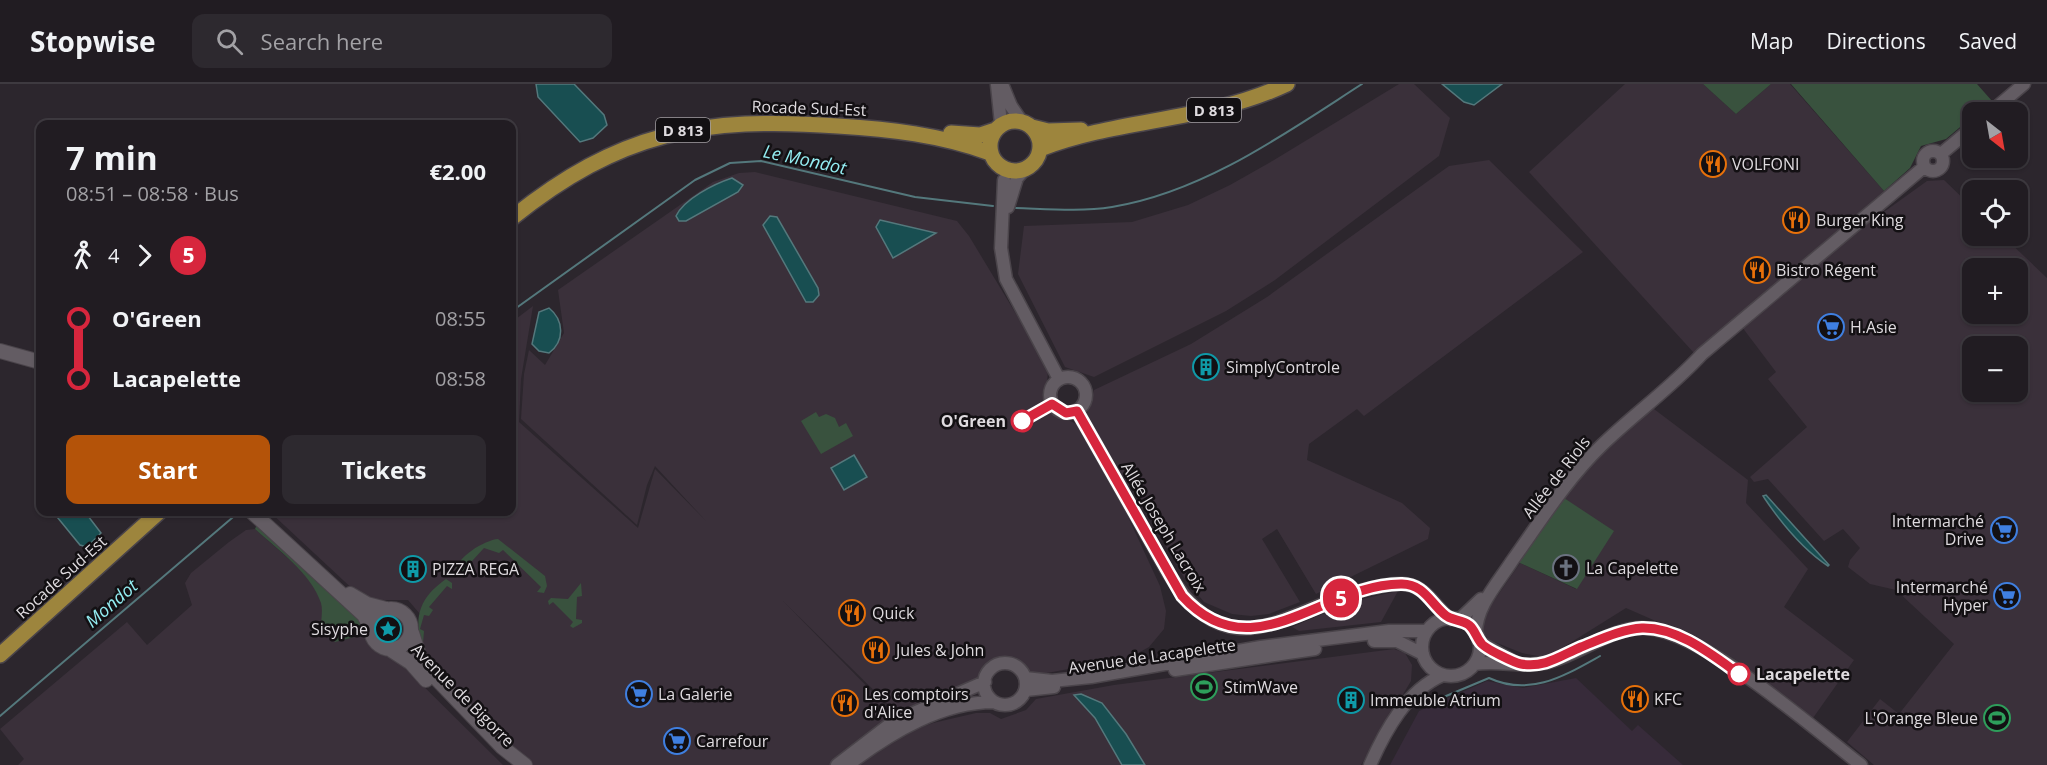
<!DOCTYPE html>
<meta charset="utf-8">
<style>
body{margin:0;font-family:"Open Sans",sans-serif;background:#2d292f;color:#f1f3f6;height:100vh;display:flex;flex-direction:column;font-size:22px;white-space:nowrap}
*{box-sizing:border-box;margin:0}
p{font-size:20px;color:#a2a1a5}
.icon{flex:none;width:33px;height:33px;fill:none;stroke:currentColor;stroke-width:2;stroke-linecap:round;stroke-linejoin:round}
.map{position:relative;flex:1;overflow:hidden}
.sheet{position:absolute;left:36px;top:36px;width:480px;height:396px;display:flex;flex-direction:column;background:#211c22;border-radius:12px;box-shadow:0 2px 4px #0004,0 0 0 2px #3e3a40}
.sheet>*{flex:none}
.badge{padding:0 12px;border-radius:20px;font-size:21px;line-height:39px}
.needle{width:39px;rotate:149deg}
.tools{position:absolute;left:1962px;top:18px;display:grid;gap:12px}
.tools a{display:grid;place-items:center;width:66px;height:66px;border-radius:12px;background:#211c22;box-shadow:0 2px 4px #0004,0 0 0 2px #3e3a40;font-size:30px}
.map>.badge{position:absolute;translate:-50% -50%;box-shadow:0 0 0 3px #fff}
.legs{display:flex;align-items:center;gap:9px;height:66px;padding:0 30px;font-size:20px}
.legs p{margin-inline-start:auto}
.headline{display:flex;align-items:center;justify-content:space-between;height:102px;padding:0 30px}
h1{font-size:33px;font-weight:700;line-height:45px}
.primary-button{display:flex;gap:12px;margin-top:auto;padding:12px 30px}
.primary-button a{flex:1;height:69px;border-radius:12px;background:#b45309;color:#fff;font-size:24px;font-weight:700;line-height:69px;text-align:center}
.primary-button a+a{background:#2d292f;color:#f1f3f6}
ul{padding:0 30px;list-style:none}
li{display:flex;align-items:center;gap:21px;height:60px;font-size:22px}
li i{display:grid;place-items:center;width:9px;height:100%;margin:0 8px;background:currentColor}
li i::after{content:'';width:15px;height:15px;margin:-8px;border:4px solid;border-radius:50%;background:#211c22}
li p{margin-inline-start:auto}
li:first-child i{background:linear-gradient(#0000 50%,currentColor 0)}
li:last-child i{background:linear-gradient(currentColor 50%,#0000 0)}
header{display:flex;align-items:center;gap:36px;box-sizing:border-box;height:84px;padding:0 30px;background:#211c22;border-bottom:2px solid #3e3a40}
header strong{font-size:28px}
nav{display:flex;gap:33px;margin-inline-start:auto;font-size:21px}
.search{width:420px;height:54px;background:#2d292f;display:flex;align-items:center;gap:15px;box-sizing:border-box;padding:0 21px;border-radius:12px;color:#a2a1a5;font-size:22px}
.map>svg:first-child{display:block}
.built{fill:#3a303a;fill-rule:evenodd}
.education{fill:#372b3a}
.green{fill:#39523e}
.water{fill:#184e51;stroke:#54787c;stroke-width:1.5}
.lines{fill:none;stroke-linecap:round;stroke-linejoin:round}
.stream{stroke:#54787c;stroke-width:2}
.tertiary-casing{stroke:#4a444a;stroke-width:15}
.secondary-casing{stroke:#4a444a;stroke-width:16}
.primary-casing{stroke:#4a444a;stroke-width:18}
.tertiary{stroke:#635c63;stroke-width:12}
.secondary{stroke:#635c63;stroke-width:14}
.primary{stroke:#9d853d;stroke-width:15}
.line-1-casing{stroke:#fff;stroke-width:14}
.line-1{stroke:#d7263d;stroke-width:9}
.stop-1-dot{fill:#fff;stroke:#d7263d;stroke-width:3}
.labels{text-anchor:middle;dominant-baseline:central;stroke-width:5;stroke-linejoin:round;paint-order:stroke}
.shield{fill:#131013;stroke:#a29ea2;stroke-width:1.5}
.shield-label{font-size:15px;font-weight:bold;fill:#dfdbdf}
.street-label{font-size:16px;fill:#dfdbdf;stroke:#131013}
.poi-label{font-size:16px;fill:#dfdbdf;stroke:#131013;text-anchor:start}
.stop-label{font-size:16px;font-weight:bold;fill:#dfdbdf;stroke:#131013;text-anchor:end}
.water-label{font-size:18px;font-style:italic;fill:#93ecf1;stroke:#131013}
</style>
<header>
<strong>Stopwise</strong>
<div class="search"><svg class="icon" aria-label="search" viewBox="0 0 24 24"><circle cx="10" cy="10" r="6"/><path d="M15 15l6 6"/></svg>Search here</div>
<nav><a>Map</a><a>Directions</a><a>Saved</a></nav>
</header>
<div class="map">
<svg width="2047" height="681" viewBox="0 0 2047 681">
<rect width="100%" height="100%" fill="#2c262d"/>
<!-- built -->
<path class="built" d="M1399 0H1414L1450 34 1439 72 1275 196 1226 227 1094 293 1065 283 1018 190 1024 142 1132 138 1188 121 1230 101 1274 76Z
M1625 0H1703L1736 30 1771 0H1790L1884 107 1694 269 1529 88Z
M1489 76 1583 168 1364 332 1357 325 1309 360 1307 376 1402 419 1430 444 1428 455 1316 510 1277 445 1262 455 1300 518 1269 530 1251 532 1232 530 1204 518 1183 492 1133 404 1128 405 1086 332 1094 306 1191 260 1267 213 1449 82Z
M755 88 957 137 969 152 1042 273 1048 287 1047 299 1051 327 1080 342 1124 424 1160 502 1166 527 1164 545 1149 563 1129 574 1025 593 1018 583 1002 578 988 586 982 598 900 632 782 516 897 633 853 660 831 681H531L437 592 418 560 420 530 408 516H376L358 510 270 428H512V238L533 222 521 295 519 338 638 444 655 385 706 437 655 382 647 401 637 441 521 335 524 290 529 266 545 281 564 249 558 206 713 98 739 89Z
M1944 96 1972 123V152H2003L2047 194V681H1874L1847 658 1880 615 1899 630 1954 560 1896 506 1870 500 1848 483 1850 476 1860 464 1843 445 1824 457 1768 395 1754 398 1750 393 1807 343 1768 295 1776 288 1742 243 1856 148 1927 97ZM1972 184H2018V230H1972ZM1972 262H2018V308H1972Z
M1650 322 1748 396 1746 419 1808 485 1784 523 1854 576 1813 634 1744 581 1715 563 1626 524 1554 569 1543 573 1522 569 1487 555 1481 548 1482 534 1520 479 1576 505 1564 414 1611 357Z
M255 445 366 543 376 568 397 576 503 681H18L24 675 0 645 127 538 147 561 192 521 185 499 191 489 229 458 246 446Z
M1398 507 1381 538 1299 547 1292 543 1353 517Z
M1394 565 1405 569 1412 581 1411 597 1361 681H857L900 651 933 639 976 629H990L1001 635 1026 626 1036 615 1114 601Z"/>
<!-- education -->
<path class="education" d="M1576 594 1632 647 1638 641 1683 681H1390L1419 627 1487 597 1523 604Z"/>
<!-- green -->
<path class="green" d="M1703 0H1771L1736 30Z
M1791 0H1977L1992 17 1978 28H1972V33L1946 55 1921 62 1910 84 1884 107Z
M816 328 819 333 826 330 835 334 839 343 846 339 853 352 821 370 801 337Z
M1564 414 1614 447 1577 505 1520 479 1519 475Z
M258 438 363 539 358 552 335 558 321 543C321 535 323 526 321 519 311 489 278 466 255 445Z
M498 455 545 492 547 502 544 509 537 508 541 503 503 466 499 469 484 464 461 489 463 493 456 492C451 476 484 456 498 455Z
M446 495 452 499V505L447 502 429 523 433 526 429 532 424 531 420 545 424 547 423 559 428 582C416 546 409 521 446 495Z
M581 499 582 512 577 513 576 535 582 536V539L573 544 570 542 573 538 553 518 549 521 548 517 551 514 568 515Z"/>
<!-- water -->
<path class="water" d="M536 0H574L604 31 607 41 593 54 580 58 538 13Z
M1442 0H1502L1474 21 1464 18Z
M732 94 743 101 738 108 686 137H679L676 132C684 115 714 100 732 94Z
M770 132 777 133 818 204 819 211 813 218H806L763 141Z
M880 136 936 149 893 174 876 143Z
M549 224C564 236 565 257 549 269L539 267 532 260 539 228Z
M854 371 867 393 844 406 831 384Z
M1766 411 1829 481 1828 482C1802 465 1782 440 1765 415L1763 412Z
M53 428H85L101 449 87 463 80 461Z
M1081 610 1102 619 1126 650 1145 681H1122L1095 634 1074 611Z"/>
<g class="lines">
<!-- stream -->
<path class="stream" d="M1016 124C1047 125 1081 128 1112 123 1204 108 1286 49 1362 0
M512 227 695 96 730 79 761 77 915 113 993 122
M1427 620 1489 594C1530 613 1564 592 1600 572
M0 632 239 428"/>
<defs>
<path id="tertiary" d="M1002 0 1011 22 1022 38
M997 1 1001 40
M1991 28 2024 0
M1923 77a10 10 0 1 1 20 0a10 10 0 1 1-20 0Z
M1941 70 1972 44
M1004 96 1001 164 1006 195 1059 295
M1008 123 1017 94 1025 85
M1050 311a18 18 0 1 1 36 0a18 18 0 1 1-36 0Z
M1077 327 1169 490C1231 593 1291 521 1372 504 1382 502 1394 499 1404 500 1426 502 1434 522 1450 535
M1422 563a29 29 0 1 1 58 0a29 29 0 1 1-58 0Z
M1459 536 1481 515
M1476 549C1476 522 1498 499 1512 477 1540 438 1566 396 1601 362 1634 330 1671 304 1702 270L1924 83
M1374 557H1397L1423 570
M1479 558 1516 579
M984 600a21 21 0 1 1 42 0a21 21 0 1 1-42 0Z
M1475 580C1500 576 1527 585 1552 577 1582 569 1609 545 1641 544 1698 542 1814 645 1861 681
M1175 586 1315 565
M1025 594 1052 597 1091 593 1261 563 1389 547H1427
M1026 606 1054 603
M852 678C892 648 942 618 994 618
M837 681 893 638 985 598
M1370 681C1385 647 1407 606 1443 591"/>
<path id="secondary" d="M0 267 40 278
M252 428 364 531 371 545
M350 510 367 520 386 525
M371 545a20 20 0 1 1 40 0a20 20 0 1 1-40 0Z
M412 549 420 574 429 587 502 663 525 681
M391 566 411 579 426 596"/>
<path id="primary" d="M990 62a25 25 0 1 1 50 0a25 25 0 1 1-50 0Z
M1032 43 1048 47 1081 46
M951 49 980 51 995 46
M1040 65C1120 34 1206 38 1287 0
M512 134C619 48 703 32 838 42 889 45 942 51 990 69
M0 571 159 428"/>
</defs>
<!-- tertiary casing -->
<use href="#tertiary" class="tertiary-casing"/>
<!-- secondary casing -->
<use href="#secondary" class="secondary-casing"/>
<!-- primary casing -->
<use href="#primary" class="primary-casing"/>
<!-- tertiary -->
<use href="#tertiary" class="tertiary"/>
<!-- secondary -->
<use href="#secondary" class="secondary"/>
<!-- primary -->
<use href="#primary" class="primary"/>
</g>
<g class="lines">
<defs>
<path id="line-1" d="M1022 337 1052 320 1066 329 1077 327 1182 512C1253 590 1324 499 1402 500 1423 500 1430 518 1444 530 1451 537 1461 535 1469 541 1475 546 1476 553 1481 559 1484 564 1515 579 1521 580 1545 584 1560 572 1581 563 1599 556 1622 545 1642 544 1677 543 1711 570 1739 590"/>
</defs>
<!-- line-1 casing -->
<use href="#line-1" class="line-1-casing"/>
<!-- line-1 -->
<use href="#line-1" class="line-1"/>
</g>
<!-- icons -->
<defs>
<symbol id="restaurant-ring" viewBox="-11 -11 22 22"><circle r="9.5" fill="#131013" stroke="#e8710a" stroke-width="1.5"/><path d="M-5-6h1v4h1v-4h1v4h1v-4h1v5L-1.5 .5V6h-2V.5L-5-1ZM5-6V6H3V1.5H1.5Q1.5-4 5-6Z" fill="#e8710a"/></symbol>
<symbol id="supermarket-ring" viewBox="-11 -11 22 22"><circle r="9.5" fill="#131013" stroke="#3f7fe0" stroke-width="1.5"/><path d="M-6-5.5h2.5l.6 2H6L4.5 2H-2.5L-4.4-4H-6ZM-1.5 3.2a1.3 1.3 0 1 0 .1 0ZM3 3.2a1.3 1.3 0 1 0 .1 0Z" fill="#3f7fe0"/></symbol>
<symbol id="building-ring" viewBox="-11 -11 22 22"><circle r="9.5" fill="#131013" stroke="#0f9aa8" stroke-width="1.5"/><path d="M-4-6H4V6H1V3H-1V6H-4ZM-2.5-4.3h1.7v1.8h-1.7ZM.8-4.3h1.7v1.8H.8ZM-2.5-1h1.7V.8h-1.7ZM.8-1h1.7V.8H.8Z" fill="#0f9aa8"/></symbol>
<symbol id="church-ring" viewBox="-11 -11 22 22"><circle r="9.5" fill="#131013" stroke="#6b7280" stroke-width="1.5"/><path d="M-1.2-6h2.4v3.5h3.3v2.4h-3.3V6h-2.4V-.1h-3.3v-2.4h3.3Z" fill="#6b7280"/></symbol>
<symbol id="sight-ring" viewBox="-11 -11 22 22"><circle r="9.5" fill="#131013" stroke="#0f9aa8" stroke-width="1.5"/><path d="M0-6L1.8-2.2L6-1.7L2.9 1.2L3.7 5.4L0 3.3L-3.7 5.4L-2.9 1.2L-6-1.7L-1.8-2.2Z" fill="#0f9aa8"/></symbol>
<symbol id="stadium-ring" viewBox="-11 -11 22 22"><circle r="9.5" fill="#131013" stroke="#2e9e5b" stroke-width="1.5"/><path d="M0-5a6.5 5 0 1 0 0 10a6.5 5 0 1 0 0-10ZM-3.5-1.8h7v3.6h-7Z" fill="#2e9e5b"/></symbol>
</defs>
<g fill-rule="evenodd">
<use href="#restaurant-ring" x="1698" y="65" width="30" height="30"/>
<use href="#restaurant-ring" x="1781" y="121" width="30" height="30"/>
<use href="#restaurant-ring" x="1742" y="171" width="30" height="30"/>
<use href="#supermarket-ring" x="1816" y="228" width="30" height="30"/>
<use href="#building-ring" x="1191" y="268" width="30" height="30"/>
<use href="#supermarket-ring" x="1989" y="431" width="30" height="30"/>
<use href="#church-ring" x="1551" y="469" width="30" height="30"/>
<use href="#building-ring" x="398" y="470" width="30" height="30"/>
<use href="#supermarket-ring" x="1992" y="497" width="30" height="30"/>
<use href="#restaurant-ring" x="837" y="514" width="30" height="30"/>
<use href="#sight-ring" x="373" y="530" width="30" height="30"/>
<use href="#restaurant-ring" x="861" y="551" width="30" height="30"/>
<use href="#stadium-ring" x="1189" y="588" width="30" height="30"/>
<use href="#supermarket-ring" x="624" y="595" width="30" height="30"/>
<use href="#restaurant-ring" x="1620" y="600" width="30" height="30"/>
<use href="#building-ring" x="1336" y="601" width="30" height="30"/>
<use href="#restaurant-ring" x="830" y="604" width="30" height="30"/>
<use href="#stadium-ring" x="1982" y="619" width="30" height="30"/>
<use href="#supermarket-ring" x="662" y="642" width="30" height="30"/>
</g>
<!-- markers -->
<g class="stop-1-dot">
<circle cx="1022" cy="337" r="10"/>
<circle cx="1739" cy="590" r="10"/>
</g>
<g class="labels">
<!-- shield labels -->
<g class="shield">
<rect x="1187" y="14" width="54" height="24" rx="4.5"/>
<rect x="656" y="34" width="54" height="24" rx="4.5"/>
</g>
<g class="shield-label">
<text x="1214" y="26">D 813</text>
<text x="683" y="46">D 813</text>
</g>
<!-- street labels -->
<g class="street-label">
<text transform="translate(809 24) rotate(2)">Rocade Sud-Est</text>
<text transform="translate(1556 393) rotate(-52)">Allée de Riols</text>
<text transform="translate(1164 443) rotate(59)">Allée Joseph Lacroix</text>
<text transform="translate(61 493) rotate(-42)">Rocade Sud-Est</text>
<text transform="translate(1152 572) rotate(-8)">Avenue de Lacapelette</text>
<text transform="translate(463 611) rotate(45)">Avenue de Bigorre</text>
</g>
<!-- poi labels -->
<g class="poi-label">
<text x="1732" y="80">VOLFONI</text>
<text x="1816" y="136">Burger King</text>
<text x="1776" y="186">Bistro Régent</text>
<text x="1850" y="243">H.Asie</text>
<text x="1226" y="283">SimplyControle</text>
<text x="1984" y="437" text-anchor="end">Intermarché<tspan x="1984" dy="18">Drive</tspan></text>
<text x="1586" y="484">La Capelette</text>
<text x="432" y="485">PIZZA REGA</text>
<text x="1988" y="503" text-anchor="end">Intermarché<tspan x="1988" dy="18">Hyper</tspan></text>
<text x="872" y="529">Quick</text>
<text x="368" y="545" text-anchor="end">Sisyphe</text>
<text x="896" y="566">Jules &amp; John</text>
<text x="1224" y="603">StimWave</text>
<text x="658" y="610">La Galerie</text>
<text x="864" y="610">Les comptoirs<tspan x="864" dy="18">d'Alice</tspan></text>
<text x="1654" y="615">KFC</text>
<text x="1370" y="616">Immeuble Atrium</text>
<text x="1978" y="634" text-anchor="end">L'Orange Bleue</text>
<text x="696" y="657">Carrefour</text>
</g>
<!-- stop labels -->
<g class="stop-label">
<text x="1006" y="337">O'Green</text>
<text x="1756" y="590" text-anchor="start">Lacapelette</text>
</g>
<!-- water labels -->
<g class="water-label">
<text transform="translate(805 75) rotate(12)">Le Mondot</text>
<text transform="translate(111 519) rotate(-41)">Mondot</text>
</g>
</g>
</svg>
<div class="tools">
<a><svg class="needle" viewBox="-14 -14 28 28"><path d="M0-13l5 13h-10z" fill="#e53935"/><path d="M0 13l5-13h-10z" fill="#a2a1a5"/></svg></a>
<a><svg class="icon" aria-label="locate" viewBox="0 0 24 24"><circle cx="12" cy="12" r="6"/><path d="M12 2v4M12 18v4M2 12h4M18 12h4"/></svg></a>
<a>+</a>
<a>−</a>
</div>
<b class="badge" style="left:1341px;top:514px;background:#d7263d;color:#fff">5</b>
<section class="sheet">
<div class="headline"><div><h1>7 min</h1><p>08:51 – 08:58 · Bus</p></div><b>€2.00</b></div>
<div class="legs"><svg class="icon" aria-label="walk" viewBox="0 0 24 24"><circle cx="13" cy="4" r="2"/><path d="M13 8l-2 6 4 7M11 14l-3 7M7 12l3-4h3l4 4"/></svg>4<svg class="icon" aria-label="forward" viewBox="0 0 24 24"><path d="M9 5l7 7-7 7"/></svg><b class="badge" style="background:#d7263d;color:#fff">5</b></div>
<ul>
<li><i style="color:#d7263d"></i><b>O'Green</b><p>08:55</p></li>
<li><i style="color:#d7263d"></i><b>Lacapelette</b><p>08:58</p></li>
</ul>
<div class="primary-button"><a>Start</a><a>Tickets</a></div>
</section>
</div>
